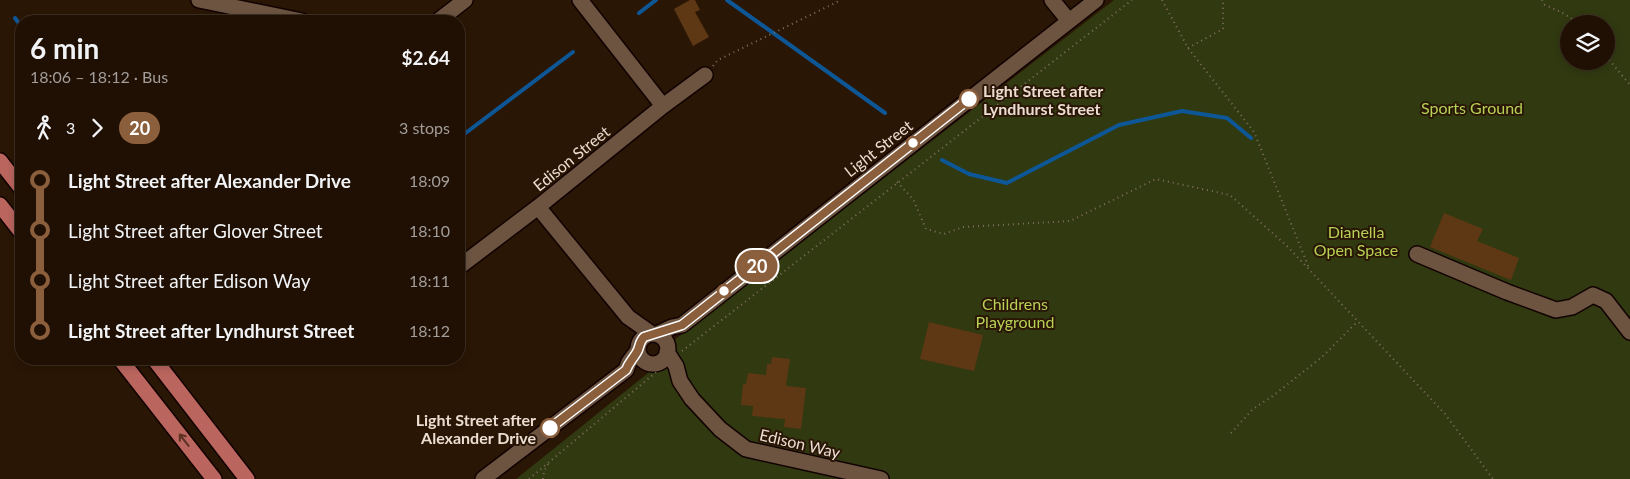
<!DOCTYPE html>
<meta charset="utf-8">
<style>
body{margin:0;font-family:Lato,sans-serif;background:#28190d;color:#f1f3f6;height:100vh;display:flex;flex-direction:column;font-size:19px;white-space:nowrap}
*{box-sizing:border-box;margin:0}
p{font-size:16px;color:#a29d9a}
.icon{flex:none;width:28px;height:28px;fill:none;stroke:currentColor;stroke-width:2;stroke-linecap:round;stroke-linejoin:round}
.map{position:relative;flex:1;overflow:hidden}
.drawer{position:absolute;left:15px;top:15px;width:450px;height:350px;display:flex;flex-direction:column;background:#201003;border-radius:20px;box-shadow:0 2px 8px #0003,0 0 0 1px #3d3025}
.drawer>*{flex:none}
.badge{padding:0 10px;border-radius:16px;font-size:18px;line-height:32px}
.controls{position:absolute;left:1560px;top:15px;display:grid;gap:10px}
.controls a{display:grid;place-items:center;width:55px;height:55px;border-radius:50%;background:#201003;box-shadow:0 2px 8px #0003,0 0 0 1px #3d3025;font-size:25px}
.map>.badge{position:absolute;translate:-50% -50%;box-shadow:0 0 0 2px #fff}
.legs{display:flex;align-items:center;gap:8px;height:55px;padding:0 15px;font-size:16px}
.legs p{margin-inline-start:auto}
.headline{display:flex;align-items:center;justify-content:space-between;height:85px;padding:0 15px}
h1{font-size:28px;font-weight:700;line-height:38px}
ul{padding:0 15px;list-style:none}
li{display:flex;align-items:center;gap:18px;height:50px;font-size:19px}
li i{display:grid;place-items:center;width:8px;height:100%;margin:0 6px;background:currentColor}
li i::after{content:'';width:12px;height:12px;margin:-6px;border:4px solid;border-radius:50%;background:#201003}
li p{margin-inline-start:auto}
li:first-child i{background:linear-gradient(#0000 50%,currentColor 0)}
li:last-child i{background:linear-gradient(currentColor 50%,#0000 0)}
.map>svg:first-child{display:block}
.green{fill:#313911;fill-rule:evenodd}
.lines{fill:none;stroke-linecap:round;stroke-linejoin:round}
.stream{stroke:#0e5797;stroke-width:4}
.building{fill:#5e3814}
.minor-casing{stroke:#120200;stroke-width:18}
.major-casing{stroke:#120200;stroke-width:18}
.path{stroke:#806f60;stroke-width:2;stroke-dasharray:1 4;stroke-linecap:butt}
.minor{stroke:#6c5441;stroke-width:15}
.major{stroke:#ba655e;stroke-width:15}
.oneway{stroke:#5c3224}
.line-1-casing{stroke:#fff;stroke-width:11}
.line-1{stroke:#8b5e3c;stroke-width:8}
.stop-1-dot{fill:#fff;stroke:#8b5e3c;stroke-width:2.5}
.labels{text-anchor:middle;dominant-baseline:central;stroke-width:4;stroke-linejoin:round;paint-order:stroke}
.stop-label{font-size:16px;font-weight:bold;fill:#ebddd2;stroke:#2a1604;text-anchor:start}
.park-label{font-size:16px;fill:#b7d155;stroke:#2a1604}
.street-label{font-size:16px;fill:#ebddd2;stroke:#2a1604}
</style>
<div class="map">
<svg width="1630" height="479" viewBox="0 0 1630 479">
<rect width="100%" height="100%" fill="#2a1604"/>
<!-- green -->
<path class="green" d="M1114 0H1630V479H516L648 373 668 345ZM1569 24H1606V61H1569Z"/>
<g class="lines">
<!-- stream -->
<path class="stream" d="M727 0 885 113
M639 13 656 0
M15 18 21 26
M459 138 573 52
M942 160 969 174 1007 183 1119 125 1182 111 1227 118 1251 138"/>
</g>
<!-- building -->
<path class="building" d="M690 0H695L700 10 695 12 709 37 693 46 674 9Z
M1444 213 1483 229 1477 241 1519 258 1511 280 1430 247Z
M929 322 983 335 974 371 920 359Z
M772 357 790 359 786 386 806 388 801 429 784 427 785 419 752 416 753 406 741 405 743 384H746L748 373 766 375 767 364H771Z"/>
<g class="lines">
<defs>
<path id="minor" d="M199 0 302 21
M580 0 663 106
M1052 0 1069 21
M438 21 465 0
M538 207 628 317 652 334
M1417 254 1507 292 1556 310 1572 307 1593 295 1606 301 1630 332
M459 267 538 207 663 106 705 75
M657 334 672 327 682 325 1096 0
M638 349a15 15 0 1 1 30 0a15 15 0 1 1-30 0Z
M667 352 676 366 680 381 692 399 720 429 746 449 881 479
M483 479 626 370 629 362 638 350"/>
<path id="major" d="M0 161 21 188
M0 205 21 232
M120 359 214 479
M154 359 247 479"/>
</defs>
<!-- minor casing -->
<use href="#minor" class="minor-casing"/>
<!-- major casing -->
<use href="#major" class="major-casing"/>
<!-- path -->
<path class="path" d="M1162 0 1188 48 1254 132 1309 268
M1542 0 1545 5 1561 12 1580 24
M1188 48 1223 29V0
M1606 56 1630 85
M713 66 718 60 837 2 838 0
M897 182 913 199 926 229 944 234 963 227 1070 221 1156 179 1230 195 1288 247 1445 414 1493 479
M682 351 1132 0
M1231 433 1253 409 1274 395 1322 357 1358 321
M529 479 661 368
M543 479 544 471 550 461"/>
<!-- minor -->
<use href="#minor" class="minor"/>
<!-- major -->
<use href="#major" class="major"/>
</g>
<!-- one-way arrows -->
<defs><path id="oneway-shaft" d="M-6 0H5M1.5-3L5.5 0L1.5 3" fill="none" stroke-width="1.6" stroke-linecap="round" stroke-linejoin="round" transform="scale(1.25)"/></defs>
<use class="oneway" href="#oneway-shaft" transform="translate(184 440) rotate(-128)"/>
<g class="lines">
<defs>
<path id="line-1" d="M550 428 626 370C629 362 633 359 637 352 640 347 639 342 644 337L682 325 969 99"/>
</defs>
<!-- line-1 casing -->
<use href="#line-1" class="line-1-casing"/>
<!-- line-1 -->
<use href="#line-1" class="line-1"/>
</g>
<!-- markers -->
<g class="stop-1-dot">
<circle cx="969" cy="99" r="9"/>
<circle cx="913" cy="143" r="6"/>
<circle cx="724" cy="291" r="6"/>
<circle cx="550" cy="428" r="9"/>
</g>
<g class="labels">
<!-- stop labels -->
<g class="stop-label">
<text x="983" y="90">Light Street after<tspan x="983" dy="18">Lyndhurst Street</tspan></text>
<text x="536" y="419" text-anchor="end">Light Street after<tspan x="536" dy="18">Alexander Drive</tspan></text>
</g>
<!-- park labels -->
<g class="park-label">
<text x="1472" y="107">Sports Ground</text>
<text x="1356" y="231">Dianella<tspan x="1356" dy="18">Open Space</tspan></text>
<text x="1015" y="303">Childrens<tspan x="1015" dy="18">Playground</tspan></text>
</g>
<!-- street labels -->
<g class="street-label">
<text transform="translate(878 148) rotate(-38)">Light Street</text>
<text transform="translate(571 158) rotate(-39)">Edison Street</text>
<text transform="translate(800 443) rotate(13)">Edison Way</text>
</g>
</g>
</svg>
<div class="controls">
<a><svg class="icon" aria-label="layers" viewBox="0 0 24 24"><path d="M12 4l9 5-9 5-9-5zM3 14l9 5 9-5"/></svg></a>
</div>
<b class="badge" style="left:757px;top:266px;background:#8b5e3c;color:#fff">20</b>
<section class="drawer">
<div class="headline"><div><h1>6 min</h1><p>18:06 – 18:12 · Bus</p></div><b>$2.64</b></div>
<div class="legs"><svg class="icon" aria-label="walk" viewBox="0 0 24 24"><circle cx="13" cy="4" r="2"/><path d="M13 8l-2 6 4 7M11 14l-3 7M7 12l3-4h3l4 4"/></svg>3<svg class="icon" aria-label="forward" viewBox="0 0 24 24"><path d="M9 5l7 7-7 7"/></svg><b class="badge" style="background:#8b5e3c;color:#fff">20</b><p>3 stops</p></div>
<ul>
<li><i style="color:#8b5e3c"></i><b>Light Street after Alexander Drive</b><p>18:09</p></li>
<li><i style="color:#8b5e3c"></i><span>Light Street after Glover Street</span><p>18:10</p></li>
<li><i style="color:#8b5e3c"></i><span>Light Street after Edison Way</span><p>18:11</p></li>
<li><i style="color:#8b5e3c"></i><b>Light Street after Lyndhurst Street</b><p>18:12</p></li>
</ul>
</section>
</div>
